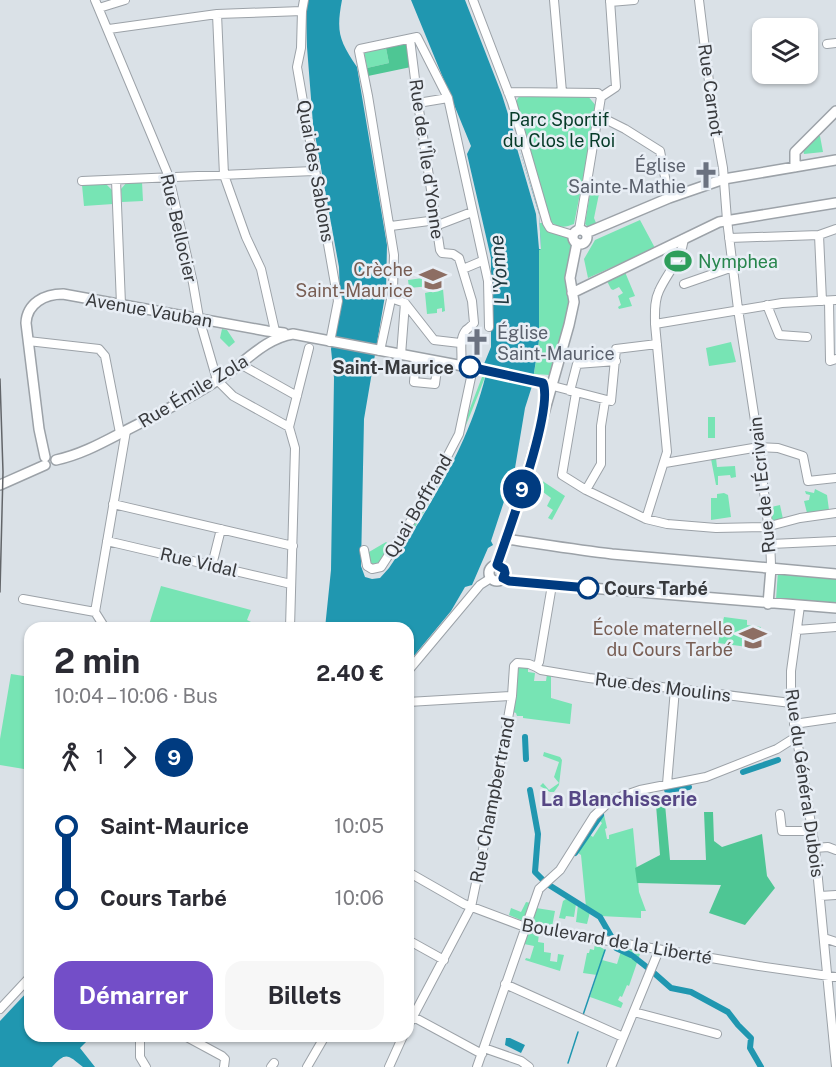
<!DOCTYPE html>
<html lang="fr">
<meta charset="utf-8">
<style>
body{margin:0;font-family:"Public Sans",sans-serif;background:#f7f7f7;color:#2b2b33;height:100vh;display:flex;flex-direction:column;font-size:22px;white-space:nowrap}
*{box-sizing:border-box;margin:0}
p{font-size:20px;color:#7c7c81}
.icon{flex:none;width:33px;height:33px;fill:none;stroke:currentColor;stroke-width:2;stroke-linecap:round;stroke-linejoin:round}
.map{position:relative;flex:1;overflow:hidden}
.sheet{position:absolute;left:24px;top:622px;width:390px;height:420px;display:flex;flex-direction:column;background:#fff;border-radius:18px;box-shadow:0 2px 4px #0004}
.sheet>*{flex:none}
.badge{padding:0 12px;border-radius:20px;font-size:21px;line-height:39px}
.tools{position:absolute;left:752px;top:18px;display:grid;gap:12px}
.tools a{display:grid;place-items:center;width:66px;height:66px;border-radius:12px;background:#fff;box-shadow:0 2px 4px #0004;font-size:30px}
.map>.badge{position:absolute;translate:-50% -50%;box-shadow:0 0 0 3px #fff}
.legs{display:flex;align-items:center;gap:9px;height:66px;padding:0 30px;font-size:20px}
.legs p{margin-inline-start:auto}
.head{display:flex;align-items:center;justify-content:space-between;height:102px;padding:0 30px}
h1{font-size:33px;font-weight:700;line-height:45px}
.cta{display:flex;gap:12px;margin-top:auto;padding:12px 30px}
.cta a{flex:1;height:69px;border-radius:18px;background:#734ec8;color:#fff;font-size:24px;font-weight:700;line-height:69px;text-align:center}
.cta a+a{background:#f7f7f7;color:#2b2b33}
ul{padding:0 30px;list-style:none}
li{display:flex;align-items:center;gap:21px;height:72px;font-size:22px}
li i{display:grid;place-items:center;width:9px;height:100%;margin:0 8px;background:currentColor}
li i::after{content:'';width:15px;height:15px;margin:-8px;border:4px solid;border-radius:50%;background:#fff}
li p{margin-inline-start:auto}
li:first-child i{background:linear-gradient(#0000 50%,currentColor 0)}
li:last-child i{background:linear-gradient(currentColor 50%,#0000 0)}
.map>svg:first-child{display:block}
.green{fill:#77e4b4}
.forest{fill:#4ec694}
.water{fill:#2097b0}
.pier{fill:#dae1e7}
.lines{fill:none;stroke-linecap:round;stroke-linejoin:round}
.stream{stroke:#2097b0;stroke-width:1.5}
.canal{stroke:#2097b0;stroke-width:6}
.minor-casing{stroke:#9ca2a8;stroke-width:10}
.major-casing{stroke:#9ca2a8;stroke-width:12}
.minor{stroke:#fff;stroke-width:8}
.major{stroke:#fff;stroke-width:9}
.rail{stroke:#626569;stroke-width:1.5}
.line-1-casing{stroke:#fff;stroke-width:14}
.line-1{stroke:#003b80;stroke-width:9}
.stop-1-dot{fill:#fff;stroke:#003b80;stroke-width:3}
.labels{text-anchor:middle;dominant-baseline:central;stroke-width:5;stroke-linejoin:round;paint-order:stroke}
.street-label{font-size:18px;fill:#383a3d;stroke:#e8eef5}
.park-label{font-size:18px;fill:#063b28;stroke:#e8eef5}
.worship-label{font-size:18px;fill:#5b616d;stroke:#e8eef5;text-anchor:end}
.leisure-label{font-size:18px;fill:#27864d;stroke:#e8eef5;text-anchor:start}
.education-label{font-size:18px;fill:#785e54;stroke:#e8eef5;text-anchor:end}
.stop-label{font-size:18px;font-weight:bold;fill:#383a3d;stroke:#e8eef5;text-anchor:end}
.water-label{font-size:20px;font-style:italic;fill:#20383e;stroke:#e8eef5}
.neighbourhood-label{font-size:20px;font-weight:bold;fill:#564785;stroke:#e8eef5}
</style>
<div class="map">
<svg width="836" height="1067" viewBox="0 0 836 1067">
<rect width="100%" height="100%" fill="#dae1e7"/>
<!-- green -->
<path class="green" d="M386 48 389 63 367 68 364 52Z
M520 95H587L597 107 574 224C564 228 557 228 549 220L515 103Z
M817 136H820L823 152 804 154 803 150Z
M127 182H142L143 201 122 202 121 189Z
M106 184 112 190 113 204 84 206 82 185Z
M590 193 599 194 594 218 596 223 588 227 585 224Z
M640 220 655 248 588 278 584 259 595 240Z
M539 223H543L548 230 568 237 572 246 565 280 570 300 569 310 550 375 534 374 539 340V249H541Z
M625 272 635 296 629 298 632 306 619 309 618 307 621 305 618 296 623 293 619 287 613 290 611 289 607 281Z
M430 277 431 286 409 288 408 280Z
M443 289 445 311 442 312V308L437 309V313L427 314 425 293Z
M222 329 227 330 235 342 229 347 220 338Z
M731 342 736 362 709 366 706 348Z
M482 377H485C465 429 445 479 415 527L413 525 443 474 459 437Z
M708 417H715V438H708Z
M716 458 717 467 735 466 736 477 731 478 730 475 718 476V485H716L711 459Z
M541 480 565 496 552 520 548 518 553 510 547 506 551 498 543 492 544 484 541 483Z
M815 489 827 495 829 510 807 513 804 501 809 500 810 495 806 494 805 491 814 493Z
M724 493 728 495 731 517 711 520V498H717V494Z
M780 505 783 519 769 523 767 508Z
M394 540 384 555 382 563C376 565 372 565 368 560L369 552 386 542 390 545Z
M778 571 836 576V604L776 600Z
M161 586 251 610 247 620 251 622 249 628H148Z
M724 617 747 620V625L761 627 759 637H756L755 648 718 643Z
M519 666H528V672L535 673 534 681H546L547 674H551V698L572 704 570 724 523 718V716H517L516 713 513 712 516 668Z
M11 674 30 677V770L0 765V739Z
M544 752 560 757 562 760 559 785 554 792H550L540 786 543 783 549 790 559 783 554 777 559 762 543 756Z
M603 810 607 828 605 829 607 839H609V835L633 828 639 892 646 911H641V918L600 916 586 907 581 855 578 853 590 835 593 837 602 823 599 820 600 813Z
M566 899 576 904 574 917 566 916 565 919 559 918 563 901Z
M526 902 531 903 524 919 521 920 509 915 511 908 521 912Z
M578 905 590 912 587 924 576 922Z
M536 908 555 911 552 927 534 924 532 921Z
M530 933 539 934 538 942 544 943V952L551 953 550 961 557 962 558 954 564 955 560 971 525 960 526 958 530 959 534 946 524 944 527 934Z
M595 943 605 950 602 960 617 964 622 948 641 951 629 986 627 985 622 997 620 996 618 1000 623 1003 621 1008 590 997 597 975 583 973 587 953H589L590 949 594 950Z"/>
<!-- forest -->
<path class="forest" d="M406 44 408 47 411 67 368 76 367 68 389 63 386 48Z
M665 804 670 860H706L704 812H713L714 841 722 847 762 834 767 876 775 888 745 925 709 913 721 885 637 883 635 868 660 855 656 805Z"/>
<!-- water -->
<path class="water" d="M308 0H342C336 32 339 40 357 67L387 245 386 290 364 419 361 566 365 577 372 579 380 578 389 568C430 507 473 438 488 365L484 364 491 347V258L467 154 471 146 411 0H465L502 95 535 200 539 214 541 249 539 250V340L532 386 525 408 515 468 491 541 493 545 488 548 472 585 465 587 451 611 408 663V628H325L331 570 334 378 331 349 340 299 339 267 313 124 307 47 306 14Z
M30 989V1036L91 1037 80 1048 95 1067H83C68 1055 66 1051 52 1067H0V1021Z
M506 1038H510L525 1045 521 1053 505 1045Z"/>
<!-- pier -->
<path class="pier" d="M516 145H518L539 214 541 249H539L536 214Z"/>
<g class="lines">
<!-- stream -->
<path class="stream" d="M583 1015 605 950
M568 1063 578 1032"/>
<!-- canal -->
<path class="canal" d="M525 737 526 759
M743 772 778 760
M530 790 538 834 535 872 544 881
M667 790 689 787
M575 853 601 815
M549 885 600 917 611 936
M616 948 631 955
M634 957 648 968
M654 973 671 988 691 992 728 1012 738 1025 751 1038 750 1048 761 1067"/>
<defs>
<path id="minor" d="M95 0 169 177 193 283 199 318 217 380 233 396 289 427
M304 0 302 11 301 48 297 67 338 301 330 342
M473 0 512 102 547 223 550 228 573 235
M554 0 562 92
M699 0 712 106 723 168 727 220 738 309 759 447C762 488 771 528 771 568
M610 2 634 0
M99 8 125 0
M217 14 224 175 246 237 261 269 275 331
M109 29 217 14 302 11
M410 39 418 103 440 250 442 253 453 254 459 258 472 301 474 323C472 325 469 328 466 330 458 340 463 353 461 366
M827 44 836 43
M508 92 598 93 601 97
M601 97 616 87 610 0
M418 103 448 98
M599 116 625 129 660 151 669 198
M116 180 121 304
M82 181 314 171
M391 226 429 221 438 225 472 212
M579 230 601 97
M819 235 822 301
M729 238 819 235 836 229
M463 269 482 261
M684 284 733 267
M391 298 405 303 434 340 460 343
M829 301 830 361 836 359
M767 305 779 335 807 337
M655 324 782 303 836 300
M28 341 99 349 105 356 120 433
M380 351 393 290 394 255 368 96 359 51 360 49 417 37 448 98 488 281 489 327
M401 355 405 303
M416 358 414 382 435 384 438 361
M240 364 297 396
M553 386 611 401 616 349 657 344
M570 391 577 364 616 361
M576 393 562 475 586 490 646 519 667 524 716 528 766 527 800 518 836 513
M665 463 759 447 778 448 803 456 808 481 836 478
M586 490 601 464V426L605 401
M113 504 293 546
M646 519 667 452 655 324C655 313 654 301 659 291 667 273 681 260 684 239
M107 541 291 584
M771 544 836 541
M364 550 367 566 372 569 381 567 425 499 459 434 473 368
M212 565 221 529
M23 599 95 612
M800 606 791 671V703L815 848 836 1067
M105 628 95 612 126 431
M290 628 295 448 289 427 309 348
M797 630 836 627
M536 667 541 670 589 678 791 703
M408 671 480 585 491 578
M408 702 512 696
M794 724 836 718
M667 784 675 689
M780 814 782 831H812
M815 848 828 847 836 850
M408 872 464 904 525 927 759 966 836 977
M820 896 836 895
M824 938 836 942
M408 940 444 960
M505 984 623 1037
M0 1009 30 977
M634 1012 717 1034
M408 1014 482 1054
M408 1026 471 907 495 792 512 696 514 666 517 663 529 664 536 667 539 662 552 585
M140 1036V1057L146 1067
M185 1036 222 1056 225 1059 224 1067
M484 1048 521 1061 529 1067
M271 1067 274 1063
M307 1067 325 1036
M389 1067 403 1036
M477 1067 539 889 560 870 594 816 611 800 640 790 706 777 777 749 796 737
M611 1067 659 950"/>
<path id="major" d="M795 167V152L836 111
M573 237a7 7 0 1 1 14 0a7 7 0 1 1-14 0Z
M586 233 669 198 724 179 836 160
M572 293 719 222 836 203
M45 457 39 429 26 323C27 303 45 294 63 294L267 331 284 333
M56 460C79 455 98 445 119 434 156 415 193 397 227 374 248 359 267 338 293 334L479 369 543 383
M0 485 45 465
M506 539C541 544 577 550 612 554L836 574
M497 565 522 491 569 325 574 302 570 278 577 243
M489 573a8 8 0 1 1 16 0a8 8 0 1 1-16 0Z
M503 578 509 581 529 583 836 608
M768 604 771 568"/>
</defs>
<!-- minor casing -->
<use href="#minor" class="minor-casing"/>
<!-- major casing -->
<use href="#major" class="major-casing"/>
<!-- minor -->
<use href="#minor" class="minor"/>
<!-- major -->
<use href="#major" class="major"/>
<!-- rail -->
<path class="rail" d="M0 379 3 472 0 592"/>
</g>
<g class="lines">
<defs>
<path id="line-1" d="M470 367 543 383C554 410 508 532 497 565L504 569 505 573 503 578 509 581 588 588"/>
</defs>
<!-- line-1 casing -->
<use href="#line-1" class="line-1-casing"/>
<!-- line-1 -->
<use href="#line-1" class="line-1"/>
</g>
<!-- icons -->
<defs>
<symbol id="church-bare" viewBox="-9 -9 18 18"><path d="M-1.2-6h2.4v3.5h3.3v2.4h-3.3V6h-2.4V-.1h-3.3v-2.4h3.3Z" fill="#6b7280" stroke="#e8eef5" stroke-width="2.5" paint-order="stroke"/></symbol>
<symbol id="stadium-bare" viewBox="-9 -9 18 18"><path d="M0-5a6.5 5 0 1 0 0 10a6.5 5 0 1 0 0-10ZM-3.5-1.8h7v3.6h-7Z" fill="#2e9e5b" stroke="#e8eef5" stroke-width="2.5" paint-order="stroke"/></symbol>
<symbol id="school-bare" viewBox="-9 -9 18 18"><path d="M0-5L7-2L0 1L-7-2ZM-4 1L0 2.5L4 1V4Q0 6-4 4Z" fill="#8d6e63" stroke="#e8eef5" stroke-width="2.5" paint-order="stroke"/></symbol>
</defs>
<g fill-rule="evenodd">
<use href="#church-bare" x="687" y="156" width="38" height="38"/>
<use href="#stadium-bare" x="659" y="242" width="38" height="38"/>
<use href="#school-bare" x="414" y="260" width="38" height="38"/>
<use href="#church-bare" x="458" y="323" width="38" height="38"/>
<use href="#school-bare" x="734" y="619" width="38" height="38"/>
</g>
<!-- markers -->
<g class="stop-1-dot">
<circle cx="470" cy="367" r="10"/>
<circle cx="588" cy="588" r="10"/>
</g>
<g class="labels">
<!-- street labels -->
<g class="street-label">
<text transform="translate(711 90) rotate(82)">Rue Carnot</text>
<text transform="translate(427 159) rotate(82)">Rue de l'Île d'Yonne</text>
<text transform="translate(316 171) rotate(80)">Quai des Sablons</text>
<text transform="translate(179 228) rotate(77)">Rue Bellocier</text>
<text transform="translate(149 310) rotate(10)">Avenue Vauban</text>
<text transform="translate(193 391) rotate(-31)">Rue Émile Zola</text>
<text transform="translate(762 485) rotate(-96)">Rue de l'Écrivain</text>
<text transform="translate(418 506) rotate(-60)">Quai Boffrand</text>
<text transform="translate(199 562) rotate(13)">Rue Vidal</text>
<text transform="translate(663 687) rotate(7)">Rue des Moulins</text>
<text transform="translate(805 783) rotate(82)">Rue du Général Dubois</text>
<text transform="translate(492 800) rotate(-79)">Rue Champbertrand</text>
<text transform="translate(617 941) rotate(10)">Boulevard de la Liberté</text>
</g>
<!-- park labels -->
<g class="park-label">
<text x="559" y="119">Parc Sportif<tspan x="559" dy="21">du Clos le Roi</tspan></text>
</g>
<!-- worship labels -->
<g class="worship-label">
<text x="686" y="165">Église<tspan x="686" dy="21">Sainte-Mathie</tspan></text>
<text x="497" y="332" text-anchor="start">Église<tspan x="497" dy="21">Saint-Maurice</tspan></text>
</g>
<!-- leisure labels -->
<g class="leisure-label">
<text x="698" y="261">Nymphea</text>
</g>
<!-- education labels -->
<g class="education-label">
<text x="413" y="269">Crèche<tspan x="413" dy="21">Saint-Maurice</tspan></text>
<text x="733" y="628">École maternelle<tspan x="733" dy="21">du Cours Tarbé</tspan></text>
</g>
<!-- stop labels -->
<g class="stop-label">
<text x="454" y="367">Saint-Maurice</text>
<text x="604" y="588" text-anchor="start">Cours Tarbé</text>
</g>
<!-- water labels -->
<g class="water-label">
<text transform="translate(499 270) rotate(-95)">L'Yonne</text>
</g>
<!-- neighbourhood labels -->
<g class="neighbourhood-label">
<text x="619" y="799">La Blanchisserie</text>
</g>
</g>
</svg>
<div class="tools">
<a><svg class="icon" aria-label="layers" viewBox="0 0 24 24"><path d="M12 4l9 5-9 5-9-5zM3 14l9 5 9-5"/></svg></a>
</div>
<b class="badge" style="left:522px;top:489px;background:#003b80;color:#fff">9</b>
<section class="sheet">
<div class="head"><div><h1>2 min</h1><p>10:04 – 10:06 · Bus</p></div><b>2.40 €</b></div>
<div class="legs"><svg class="icon" aria-label="walk" viewBox="0 0 24 24"><circle cx="13" cy="4" r="2"/><path d="M13 8l-2 6 4 7M11 14l-3 7M7 12l3-4h3l4 4"/></svg>1<svg class="icon" aria-label="forward" viewBox="0 0 24 24"><path d="M9 5l7 7-7 7"/></svg><b class="badge" style="background:#003b80;color:#fff">9</b></div>
<ul>
<li><i style="color:#003b80"></i><b>Saint-Maurice</b><p>10:05</p></li>
<li><i style="color:#003b80"></i><b>Cours Tarbé</b><p>10:06</p></li>
</ul>
<div class="cta"><a>Démarrer</a><a>Billets</a></div>
</section>
</div>
